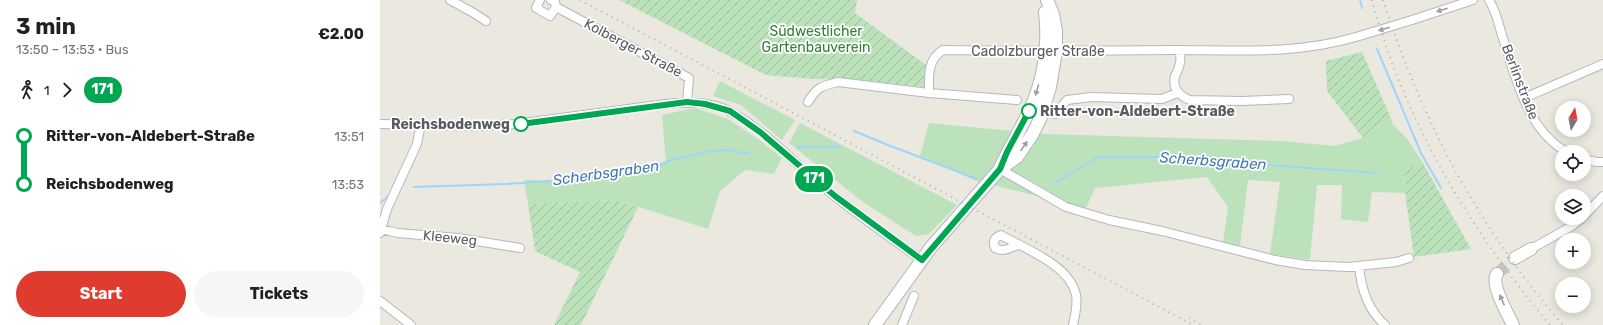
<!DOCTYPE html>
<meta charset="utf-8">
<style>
body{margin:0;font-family:Rubik,sans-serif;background:#f6f6f6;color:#202124;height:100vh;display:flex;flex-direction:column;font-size:15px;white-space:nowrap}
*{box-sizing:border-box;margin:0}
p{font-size:13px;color:#757577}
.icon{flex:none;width:22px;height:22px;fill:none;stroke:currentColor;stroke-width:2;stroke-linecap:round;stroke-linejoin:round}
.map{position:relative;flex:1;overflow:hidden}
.drawer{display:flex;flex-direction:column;background:#fff;width:380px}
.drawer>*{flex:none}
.badge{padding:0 8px;border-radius:13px;font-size:14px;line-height:26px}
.needle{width:26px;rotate:10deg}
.buttons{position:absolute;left:1175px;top:101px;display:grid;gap:8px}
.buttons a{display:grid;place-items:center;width:36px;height:36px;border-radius:50%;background:#fff;box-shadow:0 2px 10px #0003;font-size:20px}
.map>.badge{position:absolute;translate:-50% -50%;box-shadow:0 0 0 2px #fff}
.legs{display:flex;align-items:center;gap:6px;height:44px;padding:0 16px;font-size:13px}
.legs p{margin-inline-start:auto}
.headline{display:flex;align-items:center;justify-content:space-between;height:68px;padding:0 16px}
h1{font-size:22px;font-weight:700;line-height:30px}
.primary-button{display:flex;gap:8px;margin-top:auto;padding:8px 16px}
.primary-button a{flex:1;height:46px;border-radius:24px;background:#e03b2f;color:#fff;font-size:16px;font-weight:700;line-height:46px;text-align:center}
.primary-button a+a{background:#f6f6f6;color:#202124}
ul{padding:0 16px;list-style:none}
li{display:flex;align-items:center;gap:14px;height:48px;font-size:15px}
li i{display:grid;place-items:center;width:6px;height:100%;margin:0 5px;background:currentColor}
li i::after{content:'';width:10px;height:10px;margin:-5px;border:3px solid;border-radius:50%;background:#fff}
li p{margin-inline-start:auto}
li:first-child i{background:linear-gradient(#0000 50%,currentColor 0)}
li:last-child i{background:linear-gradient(currentColor 50%,#0000 0)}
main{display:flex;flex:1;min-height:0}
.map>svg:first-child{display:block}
.grass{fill:#bce2bc}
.garden{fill:url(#garden-furrows)}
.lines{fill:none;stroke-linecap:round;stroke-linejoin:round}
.stream{stroke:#9fd4fb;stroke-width:2}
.secondary-tunnel{stroke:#c6c5bf;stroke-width:12;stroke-dasharray:12 6;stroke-linecap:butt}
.street-casing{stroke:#b5b7bc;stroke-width:10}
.secondary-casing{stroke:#b3b6bc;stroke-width:14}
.street{stroke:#fff;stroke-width:8}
.secondary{stroke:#fff;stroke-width:12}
.rail{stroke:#b0b1b1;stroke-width:2;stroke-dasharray:1 5;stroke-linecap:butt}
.street-bridge-casing{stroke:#b5b7bc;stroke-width:10;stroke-linecap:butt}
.street-bridge{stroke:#fff;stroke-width:8}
.oneway{fill:#9b9da0}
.line-1-casing{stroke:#fff;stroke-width:9}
.line-1{stroke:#00a651;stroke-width:6}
.stop-1-dot{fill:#fff;stroke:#00a651;stroke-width:2}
.labels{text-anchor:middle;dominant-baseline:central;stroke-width:3.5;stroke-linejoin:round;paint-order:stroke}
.park-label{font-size:14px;fill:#378039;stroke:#fff}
.street-label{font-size:14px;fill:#585c60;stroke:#fff}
.stop-label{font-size:14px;font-weight:bold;fill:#585c60;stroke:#fff;text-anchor:start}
.water-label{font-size:15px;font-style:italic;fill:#417ab3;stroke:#fff}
</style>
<main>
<section class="drawer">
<div class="headline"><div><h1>3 min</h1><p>13:50 – 13:53 · Bus</p></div><b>€2.00</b></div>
<div class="legs"><svg class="icon" aria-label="walk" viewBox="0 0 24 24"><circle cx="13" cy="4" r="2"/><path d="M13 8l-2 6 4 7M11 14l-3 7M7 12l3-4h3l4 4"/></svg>1<svg class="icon" aria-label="forward" viewBox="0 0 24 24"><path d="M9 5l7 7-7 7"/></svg><b class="badge" style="background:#00a651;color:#fff">171</b></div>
<ul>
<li><i style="color:#00a651"></i><b>Ritter-von-Aldebert-Straße</b><p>13:51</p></li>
<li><i style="color:#00a651"></i><b>Reichsbodenweg</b><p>13:53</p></li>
</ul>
<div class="primary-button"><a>Start</a><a>Tickets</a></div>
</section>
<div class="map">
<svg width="1223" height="325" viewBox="0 0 1223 325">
<defs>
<pattern id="garden-furrows" width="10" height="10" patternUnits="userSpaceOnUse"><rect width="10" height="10" fill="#bce2bc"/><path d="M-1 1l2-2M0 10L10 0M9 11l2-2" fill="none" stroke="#9cba9c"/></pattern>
</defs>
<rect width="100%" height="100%" fill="#ebe8df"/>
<!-- grass -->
<path class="grass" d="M340 81 415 120 402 140 361 105 333 96Z
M315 108 348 119 378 139 402 158 394 174 365 170 340 191 328 229 237 200 148 204 144 180H181L286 162 282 115Z
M1011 118 1012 123 1028 140 1044 165 1024 169 1025 193 992 192 988 222 961 219 962 185H937L930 260 890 254 900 182 868 180 860 246 843 242 848 207 827 177 715 188 706 208 596 181 540 156 549 123 665 134 902 141 954 146 983 138Z
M420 123 577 205 549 234 536 236 483 202 409 143Z"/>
<!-- garden -->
<path class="garden" d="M239 0H477L475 13 546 65 545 87 469 79H432L386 75Z
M982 52 1011 118 983 138 947 91 946 61Z
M1044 165 1091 249 1034 257 1025 193 1024 168Z
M237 200 258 207 201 325H174L200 272 155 251 148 204Z"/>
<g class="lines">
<!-- stream -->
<path class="stream" d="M980 0 982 8
M997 49 1041 153 1061 188
M474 131 508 145 597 179
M417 147H460
M675 183 718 157H776L998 173
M34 187 125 184 194 180 277 166 291 160 331 151 350 150 363 153H369
M0 203 10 195"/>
<!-- secondary-tunnel -->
<path class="secondary-tunnel" d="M1117 274 1135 258"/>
<defs>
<path id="street" d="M70 0 92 12 106 21
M160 0 156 8 170 16 176 7
M171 0 175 2 176 7 309 78 307 102
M1109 0C1115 9 1118 21 1121 32 1135 73 1145 129 1187 152
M1032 20 1093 0
M800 50C800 55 801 59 800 63 799 68 797 72 795 76 792 88 799 96 810 100L862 101 909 99
M549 93C549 76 547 60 563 50 640 51 716 51 793 50 856 50 914 55 976 37
M1144 98 1223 64
M428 102C437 87 441 86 458 82L549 93 637 100
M675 114 687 100 711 97 782 99 797 93
M0 124 103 126 136 124 285 104C305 102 333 102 351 112 384 130 413 161 441 185 473 212 508 236 542 260
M1204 159 1216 162H1223
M620 169 686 207 729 220 782 231 895 260 925 265 968 267 1016 262 1029 258
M1204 216 1223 196
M1 229 18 233 78 238 140 248
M0 233 7 209 37 144 41 124
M638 245C630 248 622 253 615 248 612 241 615 237 621 235 645 249 690 265 696 295 698 304 695 315 693 325
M1151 249 1192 226 1202 218
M979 266C981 289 988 310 1005 325
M0 301 31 325
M522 325 534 296"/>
<path id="secondary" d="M620 168C629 149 640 131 649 111 664 81 669 45 665 12
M1135 258 1151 249
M1117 274C1110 284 1128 314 1133 325
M495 325 552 246 620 169 637 157 652 135 661 117 670 87 676 51V31L673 14 667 0"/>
</defs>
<!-- street casing -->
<use href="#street" class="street-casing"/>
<!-- secondary casing -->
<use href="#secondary" class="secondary-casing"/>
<!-- street -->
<use href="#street" class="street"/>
<!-- secondary -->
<use href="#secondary" class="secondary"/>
<!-- rail -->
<path class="rail" d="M200 0 813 325
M992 0C1024 120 1090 230 1170 325
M1003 0C1043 123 1098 227 1183 325
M809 318 822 325"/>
<defs>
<path id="street-bridge" d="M976 37 1032 20"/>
</defs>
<!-- street-bridge casing -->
<use href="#street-bridge" class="street-bridge-casing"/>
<!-- street-bridge -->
<use href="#street-bridge" class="street-bridge"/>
</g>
<!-- one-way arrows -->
<defs><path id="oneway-solid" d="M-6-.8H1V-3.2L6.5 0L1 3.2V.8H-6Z"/></defs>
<g class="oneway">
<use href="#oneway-solid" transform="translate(1062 10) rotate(162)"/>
<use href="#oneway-solid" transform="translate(1004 29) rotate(163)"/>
<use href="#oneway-solid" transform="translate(657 90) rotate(106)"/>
<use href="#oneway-solid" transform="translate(644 146) rotate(-55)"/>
<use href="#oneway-solid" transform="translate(1122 300) rotate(-114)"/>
</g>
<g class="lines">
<defs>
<path id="line-1" d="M141 124 307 102 325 104 350 111 380 132 455 196 542 260 620 169 627 152 649 111"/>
</defs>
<!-- line-1 casing -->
<use href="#line-1" class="line-1-casing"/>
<!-- line-1 -->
<use href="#line-1" class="line-1"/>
</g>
<!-- markers -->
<g class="stop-1-dot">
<circle cx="649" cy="111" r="7"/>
<circle cx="141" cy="124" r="7"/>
</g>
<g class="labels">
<!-- park labels -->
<g class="park-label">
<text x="436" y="31">Südwestlicher<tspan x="436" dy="16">Gartenbauverein</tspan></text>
</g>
<!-- street labels -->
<g class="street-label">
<text transform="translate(253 48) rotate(28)">Kolberger Straße</text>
<text x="658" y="51">Cadolzburger Straße</text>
<text transform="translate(1140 82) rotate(69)">Berlinstraße</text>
<text transform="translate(70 238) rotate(6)">Kleeweg</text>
</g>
<!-- stop labels -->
<g class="stop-label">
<text x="660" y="111">Ritter-von-Aldebert-Straße</text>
<text x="130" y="124" text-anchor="end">Reichsbodenweg</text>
</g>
<!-- water labels -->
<g class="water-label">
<text transform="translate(833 161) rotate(4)">Scherbsgraben</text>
<text transform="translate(226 173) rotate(-8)">Scherbsgraben</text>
</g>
</g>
</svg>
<div class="buttons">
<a><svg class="needle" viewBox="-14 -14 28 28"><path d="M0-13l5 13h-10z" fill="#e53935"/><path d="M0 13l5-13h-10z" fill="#757577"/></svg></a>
<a><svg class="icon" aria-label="locate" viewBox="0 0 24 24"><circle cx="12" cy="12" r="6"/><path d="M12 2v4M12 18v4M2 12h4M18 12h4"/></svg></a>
<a><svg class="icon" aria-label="layers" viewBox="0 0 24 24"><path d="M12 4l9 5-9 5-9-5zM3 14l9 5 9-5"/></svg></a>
<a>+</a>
<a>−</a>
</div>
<b class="badge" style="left:434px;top:179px;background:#00a651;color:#fff">171</b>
</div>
</main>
